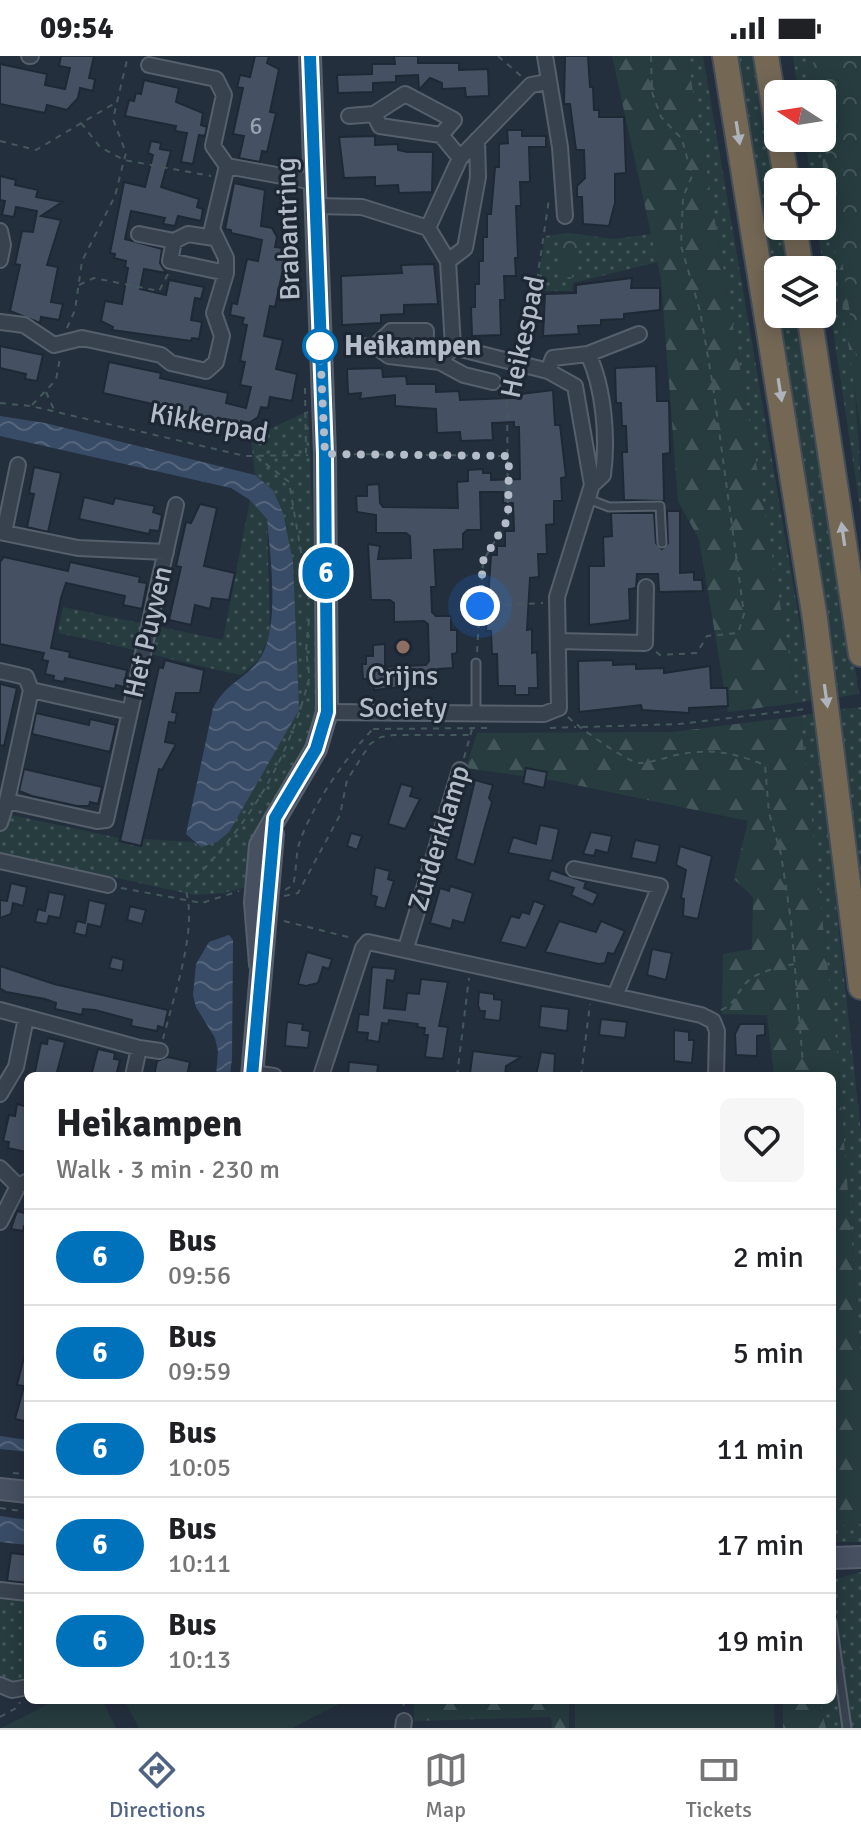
<!DOCTYPE html>
<meta charset="utf-8">
<style>
body{margin:0;font-family:Signika,sans-serif;background:#f6f6f6;color:#202124;height:100vh;display:flex;flex-direction:column;font-size:30px;white-space:nowrap}
*{box-sizing:border-box;margin:0}
p{font-size:26px;color:#757577}
.icon{flex:none;width:44px;height:44px;fill:none;stroke:currentColor;stroke-width:2;stroke-linecap:round;stroke-linejoin:round}
.map{position:relative;flex:1;overflow:hidden}
.sheet{position:absolute;left:24px;top:1016px;width:812px;height:632px;display:flex;flex-direction:column;background:#fff;border-radius:12px;box-shadow:0 4px 20px #0003}
.sheet>*{flex:none}
.badge{padding:0 16px;border-radius:26px;font-size:28px;line-height:52px}
.needle{width:52px;rotate:282deg}
.tools{position:absolute;left:764px;top:24px;display:grid;gap:16px}
.tools a{display:grid;place-items:center;width:72px;height:72px;border-radius:12px;background:#fff;box-shadow:0 4px 20px #0003;font-size:40px}
.you{position:absolute;width:40px;height:40px;margin:-20px;border:6px solid #fff;border-radius:50%;background:#1a73e8;box-shadow:0 0 0 12px #1a73e833}
.map>.badge{position:absolute;translate:-50% -50%;box-shadow:0 0 0 4px #fff}
.round{display:grid;place-items:center;flex:none;width:84px;height:84px;border-radius:12px;background:#f6f6f6}
.head{display:flex;align-items:center;justify-content:space-between;height:136px;padding:0 32px}
h1{font-size:38px;font-weight:800;line-height:60px}
ul{padding:0;list-style:none}
li{display:flex;align-items:center;gap:24px;height:96px;padding:0 32px;border-top:2px solid #e0e0e0}
li div{flex:1}
li b{display:block;font-size:30px}
li em{font-style:normal}
li .badge{min-width:88px;font-weight:700;text-align:center}
.status{display:flex;justify-content:space-between;align-items:center;height:56px;padding:0 40px;background:#fff;direction:ltr}
.status svg{height:22px;fill:currentColor}
.menu{display:flex;justify-content:space-around;align-items:center;height:112px;border-top:2px solid #e0e0e0;background:#fff;font-size:22px;color:#757577}
.menu a{display:grid;justify-items:center;gap:4px}
.menu .current{color:#506383}
.map>svg:first-child{display:block}
.grass{fill:url(#grass-dots)}
.forest{fill:url(#forest-firs)}
.park{fill:url(#park-crowns)}
.pitch{fill:#263c3f}
.water{fill:url(#water-waves)}
.building{fill:#455162;stroke:#1f2835;stroke-width:2}
.lines{fill:none;stroke-linecap:round;stroke-linejoin:round}
.lane-casing{stroke:#565f6c;stroke-width:11}
.street-casing{stroke:#565f6c;stroke-width:18}
.secondary-casing{stroke:#565f6c;stroke-width:24}
.highway-casing{stroke:#434c59;stroke-width:28}
.path{stroke:#44595c;stroke-width:2;stroke-dasharray:6 6;stroke-linecap:butt}
.lane{stroke:#38414e;stroke-width:7}
.street{stroke:#38414e;stroke-width:14}
.secondary{stroke:#465061;stroke-width:20}
.highway{stroke:#746855;stroke-width:24}
.oneway{fill:#aeb4bd}
.line-casing{stroke:#fff;stroke-width:18}
.line{stroke:#0072bc;stroke-width:12}
.walk{stroke:#b4bcc9;stroke-width:8;stroke-dasharray:0 14.4}
.stop-dot{fill:#fff;stroke:#0072bc;stroke-width:4}
.education-dot{fill:#8d6e63;stroke:#1d2633;stroke-width:3}
.labels{text-anchor:middle;dominant-baseline:central;stroke-width:6;stroke-linejoin:round;paint-order:stroke}
.number-label{font-size:24px;fill:#98a1af}
.street-label{font-size:28px;fill:#b4bcc9;stroke:#1d2633}
.stop-label{font-size:28px;font-weight:bold;fill:#b4bcc9;stroke:#1d2633;text-anchor:start}
.poi-label{font-size:28px;fill:#b4bcc9;stroke:#1d2633}
</style>
<div class="status"><b>09:54</b><svg viewBox="0 0 49 12"><path d="M0 12V9h3v3zM5 12V6h3v6zM10 12V3h3v9zM15 12V0h3v12zM26 1h20v11H26zM47 4h2v5h-2z"/></svg></div>
<div class="map">
<svg width="861" height="1672" viewBox="0 0 861 1672">
<defs>
<pattern id="grass-dots" width="8" height="8" patternUnits="userSpaceOnUse" patternTransform="scale(2)"><rect width="8" height="8" fill="#263c3f"/><path d="M2 2h.1M6 6h.1" fill="none" stroke="#435659" stroke-width="1.8" stroke-linecap="round"/></pattern>
<pattern id="forest-firs" width="22" height="20" patternUnits="userSpaceOnUse" patternTransform="scale(2)"><rect width="22" height="20" fill="#263c3f"/><path d="M5 1l3.5 6h-7zM16 11l3.5 6h-7z" fill="#435659"/></pattern>
<pattern id="park-crowns" width="20" height="18" patternUnits="userSpaceOnUse" patternTransform="scale(2)"><rect width="20" height="18" fill="#263c3f"/><path d="M2 6a3 3 0 1 1 6 0M12 15a3 3 0 1 1 6 0" fill="none" stroke="#435659"/></pattern>
<pattern id="water-waves" width="16" height="10" patternUnits="userSpaceOnUse" patternTransform="scale(2)"><rect width="16" height="10" fill="#394c67"/><path d="M0 5q4-4 8 0t8 0" fill="none" stroke="#53647b"/></pattern>
</defs>
<rect width="100%" height="100%" fill="#242f3e"/>
<!-- grass -->
<path class="grass" d="M687 0H703L813 644 797 647Z
M732 0H759L778 126V170H786L794 214H778V258H801L859 638 833 642Z
M793 0H807L812 38H798Z
M805 82H819C838 207 861 331 861 458L817 170H822V126H811Z
M569 177 613 183 652 178 658 206 573 227 572 235H537L545 180Z
M308 355 320 643 313 676 251 830 223 837 194 839 0 796V776L12 759 119 782 118 785 141 791 143 783 193 786 201 791 299 653 273 434 255 419 251 382Z
M250 444 267 463 270 578 259 604 241 619C179 606 120 589 58 577L63 551 223 584Z
M861 651V862L835 654Z
M815 657 861 1076V1302L837 996 800 660Z
M861 1468V1486H832V1470Z
M861 1516V1672H850L832 1524Z
M0 1541 28 1542V1624L16 1630 0 1625Z
M832 1603 842 1672H826L819 1644H832Z"/>
<!-- forest -->
<path class="forest" d="M612 0H687L797 647 728 656 699 483 678 445 661 223Z
M807 0H861V378L819 82H822V38H812Z
M800 660 837 996 861 1302V1468L832 1470V1020H774L767 959 722 958 723 898 752 893 753 841 734 823 748 765 557 725 466 712 477 677 673 676Z
M414 1644H569V1672H552L551 1661 414 1665Z
M783 1644H819L826 1672H783Z"/>
<!-- park -->
<path class="park" d="M812 0H861V333L822 68V38H818Z
M569 177 585 179V187L579 188 577 209 570 224 561 218 559 178Z"/>
<!-- pitch -->
<path class="pitch" d="M56 1644H102L116 1672H1Z
M124 1644H347L292 1672H139Z
M575 1644H774L775 1672H575Z"/>
<!-- water -->
<path class="water" d="M0 360 45 367 255 419 273 434 283 457 293 506 299 654 229 776 217 786 201 791 186 778 213 652C227 626 244 624 259 604 281 574 270 498 267 463L250 444 231 432 0 380Z
M229 879 233 884 232 1002 230 1020H216L218 995 215 982 196 951 193 939 196 908 209 886Z
M0 1380 28 1384V1396L0 1393Z
M0 1460 28 1464V1489L0 1486Z"/>
<!-- building -->
<path class="building" d="M61 0H94L89 22 95 23 93 35 80 32 78 42 67 54 47 49 45 57 0 48V8L47 18 45 29 65 33 70 12 59 10Z
M255 0H269L267 7 279 13 270 56 276 57 267 96 262 95 260 106 239 102 244 80 233 78 243 32 237 31 240 19 250 21Z
M394 0H418V7H459V14L488 13 489 40 466 41 465 32 442 33V27L430 22 419 34 418 19 396 20V26L373 27V36L338 37 337 19 372 18V8H395Z
M565 0H588L590 31H593L594 54H599V61H624L626 117 615 118V147L609 170 583 168 582 141H577V130L585 122 584 94H576L570 48H564Z
M144 24 179 32 176 46 203 57 201 69 207 71 205 80 199 79 193 108 181 106 187 77 175 75 176 70 125 60 129 44 134 45 136 37 141 38Z
M507 74H522V80H546V91H529L530 126H520L521 150H516L518 202H515L516 220H504L505 244H500L501 279 472 280 471 251H475V228H479V205H483V181H487V158H491L495 111H499V88L508 87Z
M375 80V89L398 88V94L407 96H433L432 136 399 137 398 129 375 130V121L344 122 339 81Z
M151 85 161 87 160 93 171 95 161 131 199 143 197 151 203 153 201 165 178 160 175 170 163 168 165 162 131 155 125 183 162 193 160 207 166 217 144 213 140 233 166 239 169 224 204 231 201 243 195 242 191 264 202 266 199 283 192 282 191 285 112 274 113 271 101 265 105 245 122 248 128 212 125 211 126 205 114 202 115 198 110 197 124 126 145 131 153 99 148 97Z
M0 120 16 124 15 129 38 134 36 141 62 146 41 160 61 164 47 209 58 211 51 246 63 248 59 264 41 261 40 267 10 255 20 209 15 208 22 175 33 176 37 155 16 151 14 161 2 159 5 145 0 144Z
M234 127 265 134 261 170 272 172 277 181 275 191 282 192 281 198 286 199 275 251 270 250 264 280 283 284 276 313 297 318 292 345 270 341 268 352 261 351 258 361 249 367 241 365 240 372 192 362 193 357 103 337 109 306 161 317 160 322 228 337 226 347 246 352 251 331 240 329 245 306 240 305 247 269 242 268 244 262 230 259 232 247 237 248 247 203 258 205 262 184 231 177V174L225 173Z
M434 208 438 248 404 249V258L381 259V267L342 269 341 220 402 217 401 209Z
M632 222 631 232H660V254L624 258V263L601 264V269L578 270 579 278 543 280 545 238 576 237V229Z
M0 290 43 299 37 325 25 323 26 318 0 312Z
M656 310 657 345H669L670 397 663 398 664 445 624 444 622 396H627L626 370H622L621 347H616L615 312Z
M382 312 383 321 406 320 407 328H436V336L459 335 460 344 513 342V339L553 334 555 369H560L566 421 561 422 562 445H554V468L546 469 547 498H538L539 521 530 522 527 574 532 573V597L537 596 538 632H529V639H515V630H498L497 598H492L491 575H486L491 499H497V490H505V475H514L513 447H503V436H480L481 474H467L463 478V493L434 494 436 531H431L432 556 436 560H451V574H457V597L452 598 453 612 438 613 434 617 435 632H419V629L374 634V623H363L362 608H366V600H373V589L385 588V611L426 609 429 605 428 568 424 565 394 566V547L390 544H371L368 488 380 490 378 503 411 502 410 480 406 477H376V459L357 456 356 440H367V429L379 428 380 447 383 451 458 452 457 426 468 425V414L483 413V417H491V424L520 423 519 371H514V366L492 367 493 384 461 385 460 376 437 377 436 353 395 350V339L360 343 361 337 348 338 347 313Z
M34 411 61 417 48 476 27 471 34 438 29 437Z
M84 441 113 448 115 442 155 450 153 456 162 459 159 475 150 474 149 478 79 463Z
M200 448 217 452 204 510 235 517 229 544 212 542 210 553 195 549 191 569 169 564 181 511 176 510 186 466 191 467Z
M667 455H680V517L694 516V524H702L703 535 659 536 658 518H637L636 532 629 533 630 564 589 569V510H604L603 481 612 480 611 457H654L656 487 662 493 668 487Z
M4 501 68 515 70 506 140 521 139 526 147 527 142 553 123 549 125 540 66 527 61 542 51 592 70 596 69 601 127 614 124 631 116 629 115 633 65 622 64 626 53 624 54 620 45 618 48 605 42 604 44 597 0 588V506Z
M165 604 204 614 200 637H176L172 656 177 657 175 667 169 666 165 686 176 688 162 714 159 713 141 790 120 785 159 611 163 612Z
M613 604V609L636 608V613L664 612V617L710 610 711 632H727L728 650 689 652V657L642 654 641 649 579 656 578 605Z
M0 628 17 632 4 690 0 689Z
M36 657 89 669 90 663 116 669 110 696 32 678Z
M526 712 547 716 544 732 523 727Z
M24 713 102 731 98 748 90 746 89 750H77L32 740 19 735Z
M475 724 493 729 489 742 492 746 474 809 456 803Z
M401 728 413 731 410 740 420 743 405 773 388 768Z
M540 769 559 773 552 805 508 797 513 781 536 788Z
M591 776 612 780 608 797 596 794 594 800 583 798Z
M351 777 362 780 357 794 347 790Z
M635 784 660 789 656 807 631 802Z
M680 790 712 800 698 863 683 860 684 843 681 842 686 814 676 809Z
M375 811 390 815 388 823 394 825 385 853 375 850 377 841 371 839Z
M551 814 586 826 584 832 598 838 593 849 571 839 574 832 548 824Z
M11 827 27 831 23 850 13 847 11 858 0 862V844L7 845Z
M450 830 473 837 464 867 453 864 451 873 430 867 440 832 449 835Z
M49 836 65 839 60 862 49 860 47 868 35 866 38 853 45 855Z
M89 844 106 848 101 871 88 868 86 880 74 877 77 865 85 867Z
M534 845 545 849 526 892 500 886 511 860 519 862 522 856 529 858Z
M130 850 146 854 142 868 127 864Z
M559 865 596 876 601 865 625 875 614 898 608 897 605 907 599 908 545 896Z
M652 893 672 897 666 924 647 919Z
M307 896 332 903 329 913 323 911 318 927 306 930 298 928Z
M112 901 124 904 122 915 109 912Z
M0 910 54 928 168 954 164 972 158 970 157 975 131 970 132 964 95 954 83 953 82 959 55 953 56 947 45 943 6 936 0 932Z
M372 911 396 913 394 925 387 924 384 952 405 954 407 937 419 938 421 923 448 926 439 970 448 971 443 1003 425 1001 428 979H424L425 972 417 971 418 968 389 964 388 968 382 967 379 986 367 984 368 977 357 976 359 958 368 959Z
M479 936 494 938V943L502 944 500 965 484 963 485 955H480L478 949Z
M541 950 569 953 567 975 539 971Z
M601 963 627 966 625 982 599 979Z
M287 966 303 968 302 974 310 975 308 992 285 990Z
M740 968H765V979L757 980V1000L736 999 735 978Z
M674 974 689 976V984H694L692 1007 674 1005Z
M48 982 65 986 56 1020H34L41 987 47 988Z
M98 993 115 997 114 1003 120 1004 116 1020H91Z
M473 995 521 1001 506 1010 505 1019H487L470 1017Z
M541 996 555 998 554 1020 536 1019Z
M168 1001 190 1006 187 1020H154L157 1005Z
M349 1006 378 1009 377 1019 348 1020Z
M17 1048 28 1051 26 1096 8 1092 9 1086 3 1085 9 1059 15 1060Z
M17 1155 28 1158V1170H24L23 1175 11 1173Z
M24 1301 28 1302V1366L15 1363 24 1330 17 1329Z
M11 1497 28 1499V1527L7 1525Z"/>
<g class="lines">
<defs>
<path id="lane" d="M588 443 609 451 660 450 662 487
M476 658V607
M832 1566 847 1672"/>
<path id="street" d="M29 0H31
M545 0 560 91 565 160
M149 9 216 23 224 39 213 90 227 110
M374 58 405 38 454 64 441 79
M349 60 374 58 380 70 441 79 460 102
M315 150 362 151 428 172 448 205 453 291 548 315 575 330 592 429 557 541 559 652 544 658 327 656
M428 172 460 102 531 29 547 26
M0 175 3 189 0 204
M139 178 174 185 188 178 214 182
M174 185 170 205 226 217
M448 205 465 192 478 121 477 84
M0 266 24 269 54 289 82 282 161 299 171 307 206 315 216 306 222 280 214 257 226 217V202L212 173 227 110 314 126
M375 290 391 275H426L425 304
M352 291 375 290 389 300 440 306 453 291
M588 298C604 331 608 383 603 419L592 429
M440 306 464 319 493 326
M548 315 553 302 588 298 639 278
M0 476 78 492 166 496
M4 477 18 409
M558 585 645 587 646 531
M0 615 26 621 31 634 130 656
M7 745 31 634
M0 767 7 745 97 765 106 764 176 449
M0 805 108 829
M574 813 660 830 615 940
M406 892 460 714
M0 954 139 992
M253 1017 274 1020
M133 1020 139 992 160 995
M321 1020 363 892 368 886 701 959 713 965 717 975 716 1020
M0 1038 16 1011 26 962
M0 1112 18 1130 28 1125
M0 1166 18 1130
M0 1534 28 1537
M0 1629 12 1634 28 1631
M403 1672 404 1665"/>
<path id="secondary" d="M260 908 255 846 260 789 316 693 327 656 325 398 310 0
M252 1020 273 778
M0 1433 28 1436
M832 1502 861 1501"/>
<path id="highway" d="M725 0 815 563 861 931
M766 0 778 74
M779 82 787 126
M794 170 801 214
M809 258 861 598"/>
</defs>
<!-- lane casing -->
<use href="#lane" class="lane-casing"/>
<!-- street casing -->
<use href="#street" class="street-casing"/>
<!-- secondary casing -->
<use href="#secondary" class="secondary-casing"/>
<!-- highway casing -->
<use href="#highway" class="highway-casing"/>
<!-- path -->
<path class="path" d="M498 0 521 20
M651 0 652 36 661 61 682 83 692 120 683 141 681 190 700 255 713 330 744 558 738 577 707 580 697 597 660 599 655 595
M81 67 100 91 124 104 211 120
M0 85 36 94 115 47
M280 134 299 175
M79 229 94 222 159 235 168 218
M67 272 75 254 82 205 115 140 124 104 126 97 113 63 128 0
M523 294 529 279 549 143
M305 332 306 397
M46 336 55 356
M0 347 31 350 245 400 308 399
M32 349 56 324 60 302
M342 398 508 400
M256 400 289 426 309 543
M481 550 543 547
M309 564 306 594 309 617
M477 596 483 505 508 463 507 338 512 322
M568 661C578 671 627 706 639 707 650 707 665 702 676 699 712 692 731 696 765 709L769 757 781 798 791 865 804 1020
M582 671 679 668 805 653
M550 672 576 671
M373 673 488 672
M464 702 472 673
M121 832 202 847 239 835
M285 834 293 829C297 815 295 799 300 785 313 748 346 701 373 673
M284 840 298 837 340 759 347 724 370 688 381 681 394 679H471
M284 865 352 882
M721 954C734 949 736 939 744 929 756 915 777 912 794 908
M163 983C173 942 199 871 185 832 248 771 287 708 309 623
M457 1020 469 922
M581 1020 590 948
M13 1417 28 1418
M0 1452 28 1456
M403 1644 404 1652
M0 1661 18 1651 20 1646"/>
<!-- lane -->
<use href="#lane" class="lane"/>
<!-- street -->
<use href="#street" class="street"/>
<!-- secondary -->
<use href="#secondary" class="secondary"/>
<!-- highway -->
<use href="#highway" class="highway"/>
</g>
<!-- one-way arrows -->
<defs><path id="oneway-solid" d="M-6-.8H1V-3.2L6.5 0L1 3.2V.8H-6Z" transform="scale(2)"/></defs>
<g class="oneway">
<use href="#oneway-solid" transform="translate(738 77) rotate(81)"/>
<use href="#oneway-solid" transform="translate(780 334) rotate(81)"/>
<use href="#oneway-solid" transform="translate(843 478) rotate(-98)"/>
<use href="#oneway-solid" transform="translate(826 640) rotate(82)"/>
</g>
<g class="lines">
<defs>
<path id="line" d="M252 1020 275 762 316 693 327 656 325 398 310 0"/>
</defs>
<!-- line casing -->
<use href="#line" class="line-casing"/>
<!-- line -->
<use href="#line" class="line"/>
<!-- walk -->
<path class="walk" d="M320 290 325 398 509 400 508 463 483 505 480 550"/>
</g>
<!-- markers -->
<circle class="stop-dot" cx="320" cy="290" r="16"/>
<circle class="education-dot" cx="403" cy="591" r="8"/>
<g class="labels">
<!-- number labels -->
<g class="number-label">
<text x="256" y="70">6</text>
</g>
<!-- street labels -->
<g class="street-label">
<text transform="translate(288 173) rotate(-92)">Brabantring</text>
<text transform="translate(523 281) rotate(-78)">Heikespad</text>
<text transform="translate(209 367) rotate(10)">Kikkerpad</text>
<text transform="translate(148 576) rotate(-77)">Het Puyven</text>
<text transform="translate(439 782) rotate(-73)">Zuiderklamp</text>
</g>
<!-- stop labels -->
<g class="stop-label">
<text x="344" y="290">Heikampen</text>
</g>
<!-- poi labels -->
<g class="poi-label">
<text x="403" y="620">Crijns<tspan x="403" dy="32">Society</tspan></text>
</g>
</g>
</svg>
<div class="tools">
<a><svg class="needle" viewBox="-14 -14 28 28"><path d="M0-13l5 13h-10z" fill="#e53935"/><path d="M0 13l5-13h-10z" fill="#757577"/></svg></a>
<a><svg class="icon" aria-label="locate" viewBox="0 0 24 24"><circle cx="12" cy="12" r="6"/><path d="M12 2v4M12 18v4M2 12h4M18 12h4"/></svg></a>
<a><svg class="icon" aria-label="layers" viewBox="0 0 24 24"><path d="M12 4l9 5-9 5-9-5zM3 14l9 5 9-5"/></svg></a>
</div>
<div class="you" style="left:480px;top:550px"></div>
<b class="badge" style="left:326px;top:517px;background:#0072bc;color:#fff">6</b>
<section class="sheet">
<div class="head"><div><h1>Heikampen</h1><p>Walk · 3 min · 230 m</p></div><a class="round"><svg class="icon" aria-label="heart" viewBox="0 0 24 24"><path d="M12 20l-8-8c-3-5 5-10 8-4 3-6 11-1 8 4z"/></svg></a></div>
<ul>
<li><span class="badge" style="background:#0072bc;color:#fff">6</span><div><b>Bus</b><p>09:56</p></div><em>2 min</em></li>
<li><span class="badge" style="background:#0072bc;color:#fff">6</span><div><b>Bus</b><p>09:59</p></div><em>5 min</em></li>
<li><span class="badge" style="background:#0072bc;color:#fff">6</span><div><b>Bus</b><p>10:05</p></div><em>11 min</em></li>
<li><span class="badge" style="background:#0072bc;color:#fff">6</span><div><b>Bus</b><p>10:11</p></div><em>17 min</em></li>
<li><span class="badge" style="background:#0072bc;color:#fff">6</span><div><b>Bus</b><p>10:13</p></div><em>19 min</em></li>
</ul>
</section>
</div>
<nav class="menu">
<a class="current"><svg class="icon" aria-label="directions" viewBox="0 0 24 24"><path d="M12 3l9 9-9 9-9-9zM9 14v-3h6M13 9l2 2-2 2"/></svg>Directions</a>
<a><svg class="icon" aria-label="map" viewBox="0 0 24 24"><path d="M3 6l6-2 6 2 6-2v14l-6 2-6-2-6 2zM9 4v14M15 6v14"/></svg>Map</a>
<a><svg class="icon" aria-label="tickets" viewBox="0 0 24 24"><path d="M3 7h18v10H3zM15 7v10"/></svg>Tickets</a>
</nav>
